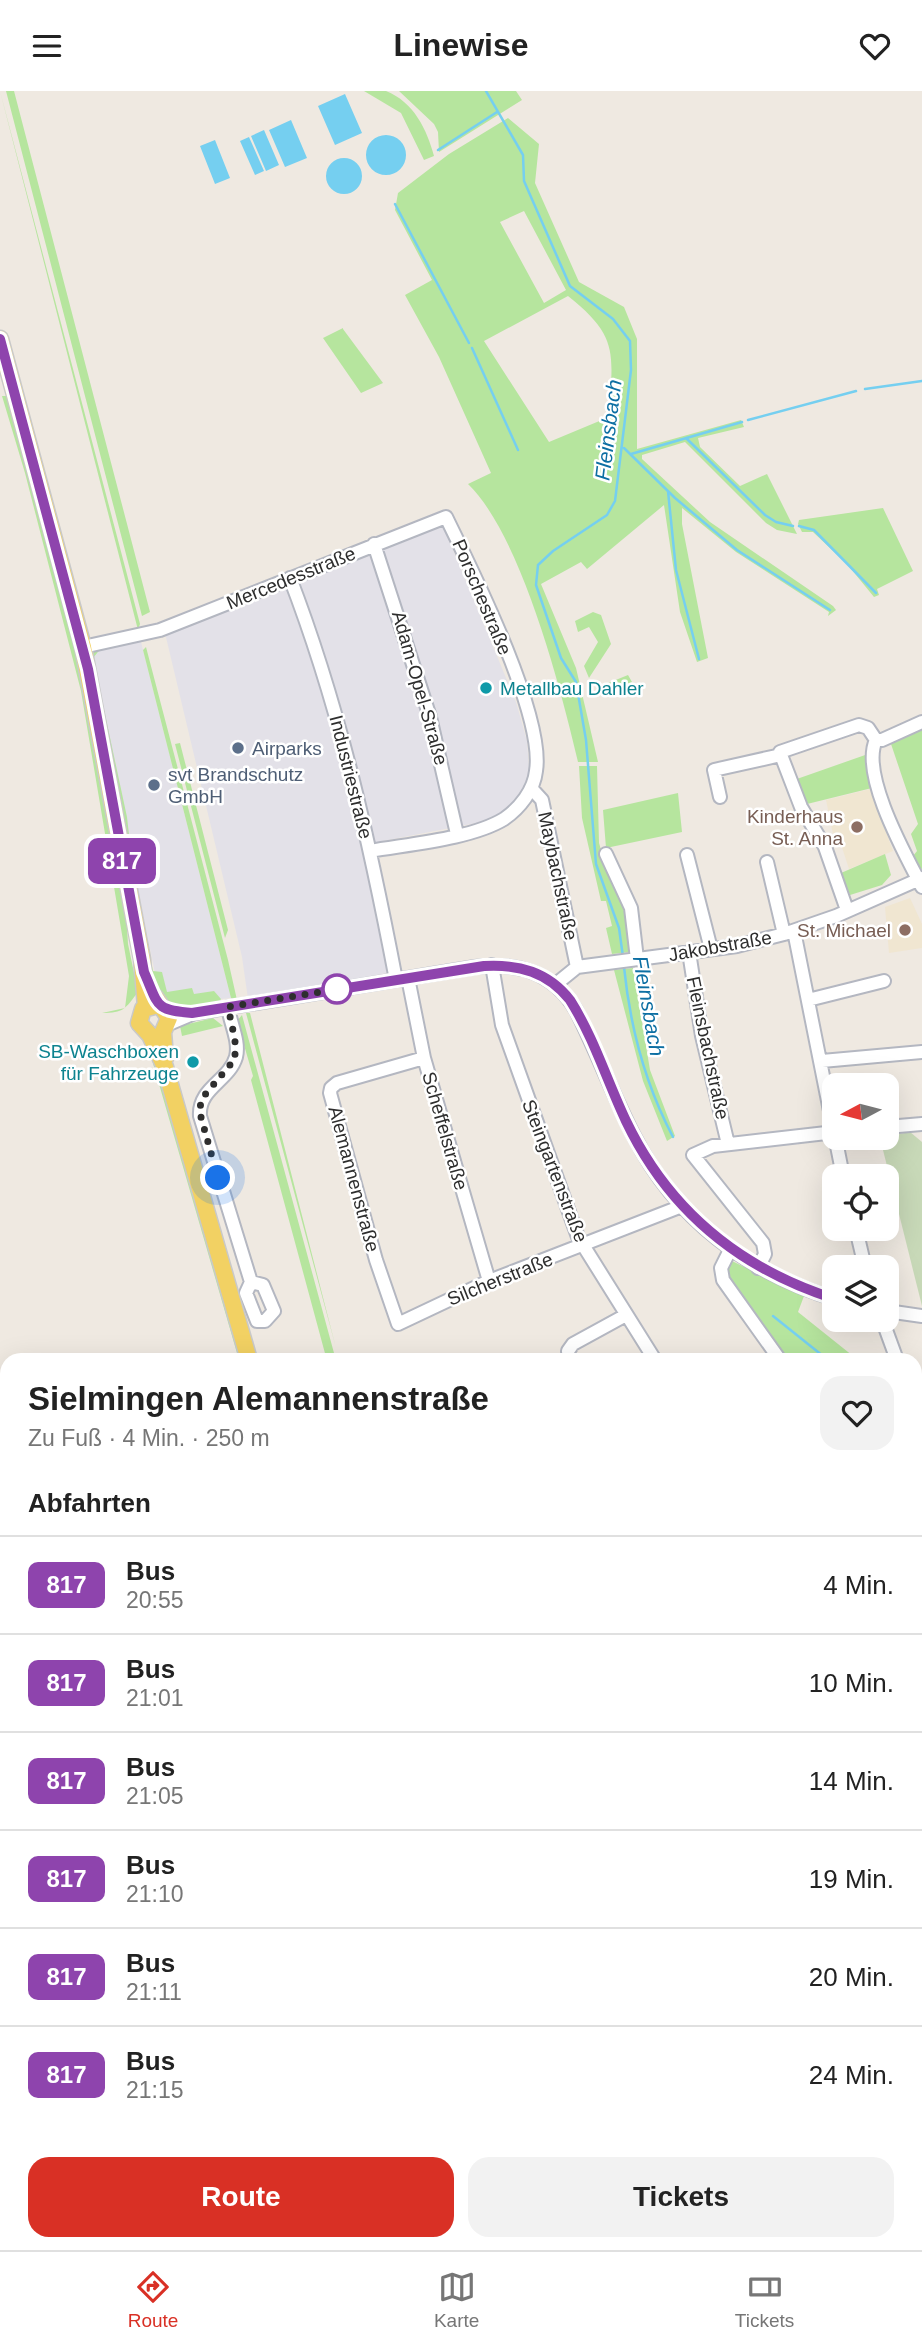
<!DOCTYPE html>
<html lang="de">
<meta charset="utf-8">
<style>
body{margin:0;font-family:Helvetica,sans-serif;background:#f2f2f2;color:#222;height:100vh;display:flex;flex-direction:column;font-size:26px;white-space:nowrap}
*{box-sizing:border-box;margin:0}
p{font-size:23px;color:#767676}
.icon{flex:none;width:38px;height:38px;fill:none;stroke:currentColor;stroke-width:2;stroke-linecap:round;stroke-linejoin:round}
.map{position:relative;flex:1;overflow:hidden}
.details{position:absolute;left:0px;top:1262px;width:922px;height:898px;display:flex;flex-direction:column;background:#fff;border-radius:21px 21px 0 0;box-shadow:0 7px 28px #0002}
.details>*{flex:none}
.badge{padding:0 14px;border-radius:10px;font-size:24px;line-height:46px}
.needle{width:46px;rotate:263deg}
.controls{position:absolute;left:822px;top:982px;display:grid;gap:14px}
.controls a{display:grid;place-items:center;width:77px;height:77px;border-radius:14px;background:#fff;box-shadow:0 7px 28px #0002;font-size:35px}
.you{position:absolute;width:35px;height:35px;margin:-18px;border:5px solid #fff;border-radius:50%;background:#1a73e8;box-shadow:0 0 0 10px #1a73e833}
.map>.badge{position:absolute;translate:-50% -50%;box-shadow:0 0 0 4px #fff}
h2{padding:0 28px;font-size:26px;line-height:63px}
.round{display:grid;place-items:center;flex:none;width:74px;height:74px;border-radius:21px;background:#f2f2f2}
.head{display:flex;align-items:center;justify-content:space-between;height:119px;padding:0 28px}
h1{font-size:33px;font-weight:700;line-height:52px}
.button{display:flex;gap:14px;margin-top:auto;padding:14px 28px}
.button a{flex:1;height:80px;border-radius:21px;background:#d93025;color:#fff;font-size:28px;font-weight:700;line-height:80px;text-align:center}
.button a+a{background:#f2f2f2;color:#222}
ul{padding:0;list-style:none}
li{display:flex;align-items:center;gap:21px;height:98px;padding:0 28px;border-top:2px solid #e0e0e0}
li div{flex:1}
li b{display:block;font-size:26px}
li em{font-style:normal}
li .badge{min-width:77px;font-weight:700;text-align:center}
header{display:flex;justify-content:space-between;align-items:center;height:91px;padding:0 28px;background:#fff;font-size:32px;font-weight:700}
.menu{display:flex;justify-content:space-around;align-items:center;height:98px;border-top:2px solid #e0e0e0;background:#fff;font-size:19px;color:#767676}
.menu a{display:grid;justify-items:center;gap:4px}
.menu .current{color:#d93025}
.map>svg:first-child{display:block}
.industrial{fill:#e3e1e8}
.education{fill:#f0e6d1}
.green{fill:#b6e59e;fill-rule:evenodd}
.cemetery{fill:#c8d9b8}
.water{fill:#75cff0}
.lines{fill:none;stroke-linecap:round;stroke-linejoin:round}
.stream{stroke:#75cff0;stroke-width:2.5}
.minor-casing{stroke:#b4b7c1;stroke-width:16}
.major-casing{stroke:#c9c9c9;stroke-width:19}
.minor{stroke:#fff;stroke-width:12}
.major{stroke:#f2d163;stroke-width:16}
.line-casing{stroke:#fff;stroke-width:16}
.line{stroke:#8e44ad;stroke-width:10}
.walk{stroke:#2e2e2e;stroke-width:7;stroke-dasharray:0 12.6}
.culture-dot{fill:#0f9aa8;stroke:#fff;stroke-width:2.5}
.service-dot{fill:#5c6f8a;stroke:#fff;stroke-width:2.5}
.education-dot{fill:#8d6e63;stroke:#fff;stroke-width:2.5}
.stop-dot{fill:#fff;stroke:#8e44ad;stroke-width:3.5}
.labels{text-anchor:middle;dominant-baseline:central;stroke-width:5;stroke-linejoin:round;paint-order:stroke}
.street-label{font-size:19px;fill:#2e2e2e;stroke:#fff}
.culture-label{font-size:19px;fill:#0d838f;stroke:#fff;text-anchor:start}
.service-label{font-size:19px;fill:#4e5e75;stroke:#fff;text-anchor:start}
.education-label{font-size:19px;fill:#785e54;stroke:#fff;text-anchor:end}
.water-label{font-size:21px;font-style:italic;fill:#0d6fa3;stroke:#fff}
</style>
<header><svg class="icon" aria-label="menu" viewBox="0 0 24 24"><path d="M4 6h16M4 12h16M4 18h16"/></svg>Linewise<svg class="icon" aria-label="heart" viewBox="0 0 24 24"><path d="M12 20l-8-8c-3-5 5-10 8-4 3-6 11-1 8 4z"/></svg></header>
<div class="map">
<svg width="922" height="2159" viewBox="0 0 922 2159">
<rect width="100%" height="100%" fill="#efe9e1"/>
<!-- industrial -->
<path class="industrial" d="M437 435 444 437 516 611 527 650 529 677 525 699 509 719 492 729 362 754 387 882 248 908 242 866 165 542Z
M140 547 231 907 221 908V911L169 910 155 882 90 563 93 558Z"/>
<!-- education -->
<path class="education" d="M870 698 893 760 849 778 837 741 833 743 826 709Z
M910 807 922 833V857L889 862 885 816Z"/>
<!-- green -->
<path class="green" d="M0 0 124 472 140 533 138 539Z
M6 0H14L150 521 142 525Z
M364 0C370 0 381 0 386 0 414 11 427 39 434 65L424 69 401 22Z
M399 0H516L522 9 439 61 438 41 434 33Z
M508 27 539 53 535 92 579 191 624 216 637 248V358L741 329 744 336 698 347 700 356 740 395 767 383 797 443 777 439 766 432 685 351 642 364V368L710 431 833 515 836 519 828 525 829 521 736 461 682 417V433L708 567 697 571 680 521 664 414 587 478 581 471 541 493 576 577 598 671H578C561 598 521 444 468 393L491 382 439 266 405 204 432 189 395 119 398 102 449 63ZM524 120 566 199 544 212 500 131ZM568 205C621 247 612 264 609 326L549 351 484 250Z
M343 237V238L383 292 361 302 323 247Z
M2 305H8L77 553 125 805 128 853 138 901C125 918 124 922 102 922L125 917 129 885 81 600 25 382Z
M883 417 913 480 877 498 879 504 874 506 847 473 813 441H802L798 433 799 429Z
M593 521 601 524 611 553 589 587 584 575 598 551 589 536 578 541 575 530Z
M89 556H102L93 567 127 726 134 788 153 880 162 881 167 901 192 897 194 903 214 900 221 908 217 913 172 917C159 911 155 895 150 882Z
M146 556 228 869 237 909 231 907 143 559Z
M628 584 632 591 597 605 596 597Z
M922 638V778L917 776 913 765 917 760 911 743 918 733 890 650Z
M180 652 228 839 225 847 175 653Z
M868 663 876 696 803 714 794 689Z
M579 675H597L599 752 607 779 627 820 630 861 612 863 606 837 612 835 606 810H601L582 727Z
M678 702 682 741 606 757 603 719Z
M885 763 891 784 882 794 850 804 841 782Z
M633 877 650 979 675 1045 667 1050 643 990 614 879Z
M246 922H250L336 1257Z
M242 924 334 1262 326 1266 251 989 253 985 237 930Z
M213 927 223 935 182 945 180 935Z
M153 961 243 1269H239L150 962Z
M732 1170 804 1205 798 1221 858 1269H783L724 1185Z
M915 1364 922 1373V1409L915 1401Z
M0 1407 7 1426V1441L0 1442Z
M374 2153H418L403 2159H376Z"/>
<!-- cemetery -->
<path class="cemetery" d="M910 1041 922 1051V1215L880 1047Z"/>
<!-- water -->
<path class="water" d="M345 3 362 42 335 54 318 15Z
M291 29 307 67 285 76 269 39Z
M264 39 279 74 266 80 251 45Z
M366 64a20 20 0 1 1 40 0a20 20 0 1 1-40 0Z
M249 46 264 80 255 84 240 50Z
M215 49 230 87 215 93 200 55Z
M326 85a18 18 0 1 1 36 0a18 18 0 1 1-36 0Z"/>
<g class="lines">
<!-- stream -->
<path class="stream" d="M486 0 523 64 524 90 570 195 613 228 630 250 631 279 615 410 607 424 553 460 538 474 536 494 561 567 576 591 586 649 596 773 619 837 623 866
M438 59 497 21
M395 113 469 252
M472 257 518 359
M865 298 922 290
M748 329 856 300
M686 347 765 424 776 431 793 435
M624 357 675 407 737 459 830 519
M631 363 742 331
M668 400 676 479 699 568
M799 435 814 439 876 502
M624 876C630 935 645 993 673 1046
M773 1225 828 1269
M915 1385 922 1391
M0 1418 5 1438
M380 2152 383 2159"/>
<defs>
<path id="minor" d="M374 453 430 626 457 743
M290 487C340 617 370 753 396 889
M83 556 160 539 446 426C472 479 545 625 536 680 534 699 520 717 504 728 471 748 409 753 370 760
M876 649C860 683 905 763 922 796
M781 664 801 716 825 756 847 819
M781 664 780 661 859 634 868 637 876 649H882L922 631
M531 697 542 709 577 876
M720 706 714 679 781 664
M606 763 631 817 637 868
M687 764 711 858
M767 771 784 843
M794 840 843 1085
M689 861 702 945 728 1053
M492 874 502 934 578 1146 655 1269
M408 887 424 967 489 1190
M556 893 577 876 737 855 784 843 836 825 922 787
M808 909 884 890
M228 916C230 932 240 950 236 966 229 990 198 997 200 1025L251 1191
M169 933 195 922 475 876C518 871 553 881 576 919 597 961 613 1004 634 1045 676 1128 747 1181 835 1208
M424 967 337 992 331 997 330 1002 376 1169 398 1233 489 1190 682 1115
M822 970 922 961
M887 1036 922 1033
M856 1138 865 1176
M730 1159 721 1177 723 1189 780 1269
M758 1177 765 1163 763 1152 693 1064 713 1055 835 1041
M251 1191 263 1194 274 1220 265 1230H257L246 1202Z
M887 1220 922 1225
M882 1228 897 1269
M569 1269 568 1260 573 1253 626 1224
M915 1298 922 1308
M432 2152 435 2159
M520 2152 523 2159
M705 2152 708 2159
M774 2152 777 2159"/>
<path id="major" d="M0 248 83 556 142 868 146 916
M155 906 169 927 163 941 165 967
M158 914 143 918 139 932 150 944 165 976 249 1269
M915 2032 922 2016
M608 2152 613 2159
M856 2159 859 2152"/>
</defs>
<!-- minor casing -->
<use href="#minor" class="minor-casing"/>
<!-- major casing -->
<use href="#major" class="major-casing"/>
<!-- minor -->
<use href="#minor" class="minor"/>
<!-- major -->
<use href="#major" class="major"/>
</g>
<g class="lines">
<defs>
<path id="line" d="M0 248 88 578 144 881C159 915 154 919 192 922L484 875C519 873 548 881 570 909 594 947 607 990 626 1030 669 1120 741 1178 835 1208"/>
</defs>
<!-- line casing -->
<use href="#line" class="line-casing"/>
<!-- line -->
<use href="#line" class="line"/>
<!-- walk -->
<path class="walk" d="M218 1087 199 1019 203 1006 235 968V949L228 916 346 897 337 898"/>
</g>
<!-- markers -->
<g class="culture-dot">
<circle cx="486" cy="597" r="7"/>
<circle cx="193" cy="971" r="7"/>
</g>
<g class="service-dot">
<circle cx="238" cy="657" r="7"/>
<circle cx="154" cy="694" r="7"/>
</g>
<g class="education-dot">
<circle cx="857" cy="736" r="7"/>
<circle cx="905" cy="839" r="7"/>
</g>
<circle class="stop-dot" cx="337" cy="898" r="14"/>
<g class="labels">
<!-- street labels -->
<g class="street-label">
<text transform="translate(291 487) rotate(-22)">Mercedesstraße</text>
<text transform="translate(482 506) rotate(67)">Porschestraße</text>
<text transform="translate(420 597) rotate(74)">Adam-Opel-Straße</text>
<text transform="translate(351 686) rotate(76)">Industriestraße</text>
<text transform="translate(558 785) rotate(78)">Maybachstraße</text>
<text transform="translate(720 855) rotate(-10)">Jakobstraße</text>
<text transform="translate(708 957) rotate(78)">Fleinsbachstraße</text>
<text transform="translate(445 1040) rotate(74)">Scheffelstraße</text>
<text transform="translate(555 1080) rotate(69)">Steingartenstraße</text>
<text transform="translate(354 1088) rotate(75)">Alemannenstraße</text>
<text transform="translate(500 1188) rotate(-22)">Silcherstraße</text>
</g>
<!-- culture labels -->
<g class="culture-label">
<text x="500" y="597">Metallbau Dahler</text>
<text x="179" y="960" text-anchor="end">SB-Waschboxen<tspan x="179" dy="22">für Fahrzeuge</tspan></text>
</g>
<!-- service labels -->
<g class="service-label">
<text x="252" y="657">Airparks</text>
<text x="168" y="683">svt Brandschutz<tspan x="168" dy="22">GmbH</tspan></text>
</g>
<!-- education labels -->
<g class="education-label">
<text x="843" y="725">Kinderhaus<tspan x="843" dy="22">St. Anna</tspan></text>
<text x="891" y="839">St. Michael</text>
</g>
<!-- water labels -->
<g class="water-label">
<text transform="translate(608 339) rotate(-83)">Fleinsbach</text>
<text transform="translate(649 915) rotate(80)">Fleinsbach</text>
</g>
</g>
</svg>
<div class="controls">
<a><svg class="needle" viewBox="-14 -14 28 28"><path d="M0-13l5 13h-10z" fill="#e53935"/><path d="M0 13l5-13h-10z" fill="#767676"/></svg></a>
<a><svg class="icon" aria-label="locate" viewBox="0 0 24 24"><circle cx="12" cy="12" r="6"/><path d="M12 2v4M12 18v4M2 12h4M18 12h4"/></svg></a>
<a><svg class="icon" aria-label="layers" viewBox="0 0 24 24"><path d="M12 4l9 5-9 5-9-5zM3 14l9 5 9-5"/></svg></a>
</div>
<div class="you" style="left:218px;top:1087px"></div>
<b class="badge" style="left:122px;top:770px;background:#8e44ad;color:#fff">817</b>
<section class="details">
<div class="head"><div><h1>Sielmingen Alemannenstraße</h1><p>Zu Fuß · 4 Min. · 250 m</p></div><a class="round"><svg class="icon" aria-label="heart" viewBox="0 0 24 24"><path d="M12 20l-8-8c-3-5 5-10 8-4 3-6 11-1 8 4z"/></svg></a></div>
<h2>Abfahrten</h2>
<ul>
<li><span class="badge" style="background:#8e44ad;color:#fff">817</span><div><b>Bus</b><p>20:55</p></div><em>4 Min.</em></li>
<li><span class="badge" style="background:#8e44ad;color:#fff">817</span><div><b>Bus</b><p>21:01</p></div><em>10 Min.</em></li>
<li><span class="badge" style="background:#8e44ad;color:#fff">817</span><div><b>Bus</b><p>21:05</p></div><em>14 Min.</em></li>
<li><span class="badge" style="background:#8e44ad;color:#fff">817</span><div><b>Bus</b><p>21:10</p></div><em>19 Min.</em></li>
<li><span class="badge" style="background:#8e44ad;color:#fff">817</span><div><b>Bus</b><p>21:11</p></div><em>20 Min.</em></li>
<li><span class="badge" style="background:#8e44ad;color:#fff">817</span><div><b>Bus</b><p>21:15</p></div><em>24 Min.</em></li>
</ul>
<div class="button"><a>Route</a><a>Tickets</a></div>
</section>
</div>
<nav class="menu">
<a class="current"><svg class="icon" aria-label="directions" viewBox="0 0 24 24"><path d="M12 3l9 9-9 9-9-9zM9 14v-3h6M13 9l2 2-2 2"/></svg>Route</a>
<a><svg class="icon" aria-label="map" viewBox="0 0 24 24"><path d="M3 6l6-2 6 2 6-2v14l-6 2-6-2-6 2zM9 4v14M15 6v14"/></svg>Karte</a>
<a><svg class="icon" aria-label="tickets" viewBox="0 0 24 24"><path d="M3 7h18v10H3zM15 7v10"/></svg>Tickets</a>
</nav>
